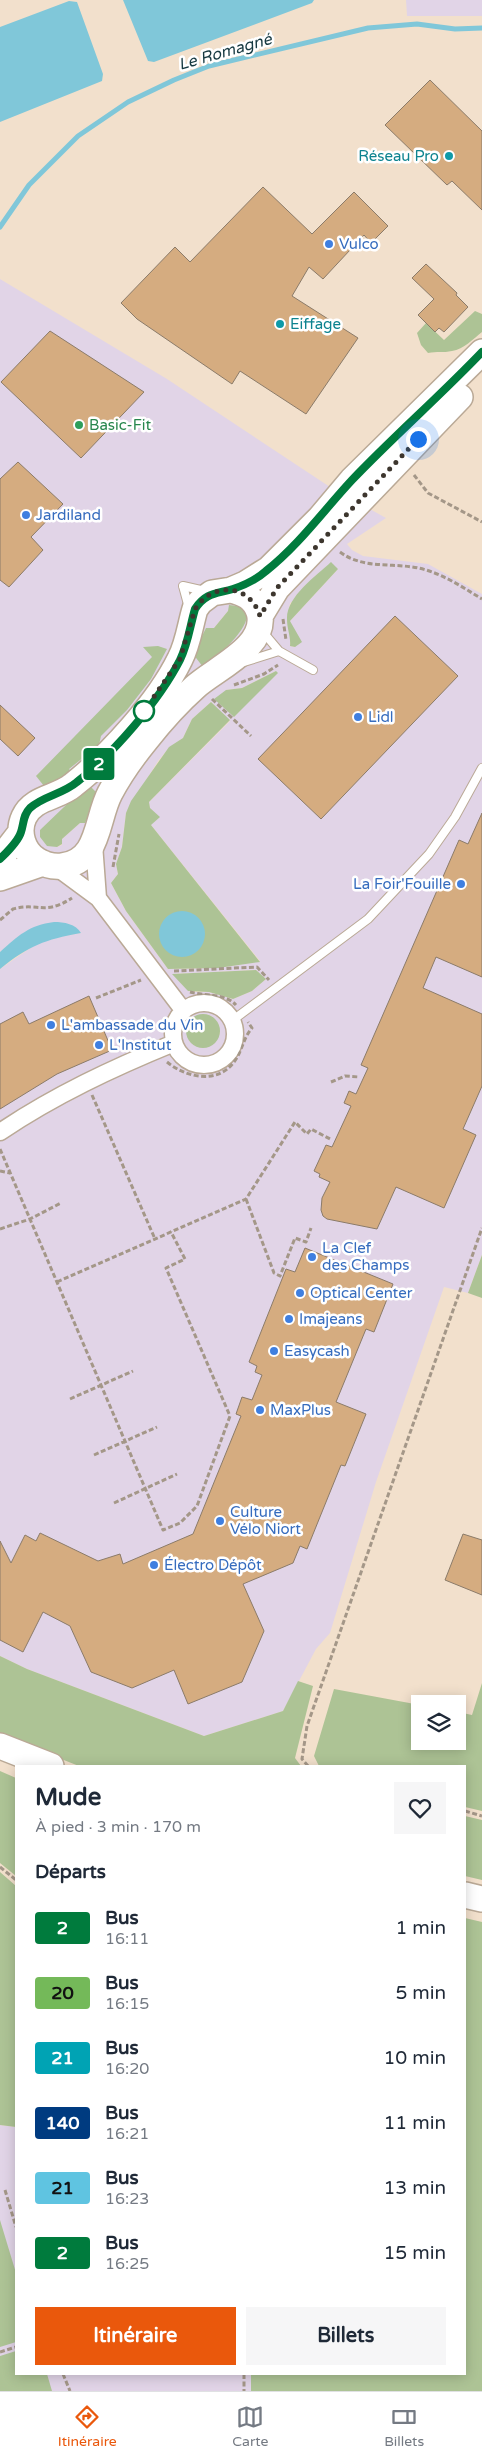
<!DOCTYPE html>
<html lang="fr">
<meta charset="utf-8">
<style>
body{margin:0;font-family:"Varela Round",sans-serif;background:#f6f6f7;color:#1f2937;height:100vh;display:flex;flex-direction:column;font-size:19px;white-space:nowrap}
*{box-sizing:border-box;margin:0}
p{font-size:16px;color:#747a83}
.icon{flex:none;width:28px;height:28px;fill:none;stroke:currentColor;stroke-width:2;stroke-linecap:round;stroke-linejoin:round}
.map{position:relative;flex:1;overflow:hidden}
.side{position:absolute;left:15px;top:1765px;width:451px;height:610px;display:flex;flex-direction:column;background:#fff;border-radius:0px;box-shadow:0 2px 12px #0003}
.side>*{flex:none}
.badge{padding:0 10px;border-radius:4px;font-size:18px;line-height:32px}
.controls{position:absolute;left:411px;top:1695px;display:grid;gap:10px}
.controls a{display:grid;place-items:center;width:55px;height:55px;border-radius:0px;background:#fff;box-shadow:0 2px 12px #0003;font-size:25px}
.you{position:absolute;width:25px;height:25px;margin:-12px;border:4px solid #fff;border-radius:50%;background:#1a73e8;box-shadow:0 0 0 8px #1a73e833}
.map>.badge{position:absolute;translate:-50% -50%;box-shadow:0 0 0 2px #fff}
h2{padding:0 20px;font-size:19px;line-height:45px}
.round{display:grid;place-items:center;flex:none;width:52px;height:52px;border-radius:0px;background:#f6f6f7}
.summary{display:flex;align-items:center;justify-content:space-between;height:85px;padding:0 20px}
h1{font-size:24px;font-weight:800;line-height:38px}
.button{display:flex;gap:10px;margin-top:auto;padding:10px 20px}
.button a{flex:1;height:58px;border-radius:0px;background:#ea580c;color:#fff;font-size:20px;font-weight:800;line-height:58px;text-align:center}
.button a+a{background:#f6f6f7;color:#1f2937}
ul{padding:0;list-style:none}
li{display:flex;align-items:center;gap:15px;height:65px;padding:0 20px}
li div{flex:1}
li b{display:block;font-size:19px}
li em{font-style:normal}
li .badge{min-width:55px;font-weight:700;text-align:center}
.menu{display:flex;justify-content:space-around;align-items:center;height:70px;border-top:1px solid #e0e1e3;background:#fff;font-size:14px;color:#747a83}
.menu a{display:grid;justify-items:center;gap:2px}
.menu .selected{color:#ea580c}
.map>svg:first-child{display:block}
.commercial{fill:#e1d4e7;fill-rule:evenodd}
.green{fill:#adc395}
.water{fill:#80c7d9}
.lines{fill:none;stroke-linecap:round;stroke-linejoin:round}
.stream{stroke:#80c7d9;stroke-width:5}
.building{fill:#d5ac80;stroke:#8b7b69}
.service-casing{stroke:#baa996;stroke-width:10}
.minor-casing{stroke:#baa996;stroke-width:19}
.primary-casing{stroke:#baa996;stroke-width:28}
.path{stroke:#a49788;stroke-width:3;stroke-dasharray:5 2.5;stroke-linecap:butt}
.service{stroke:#fff;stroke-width:8}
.minor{stroke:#fff;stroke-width:16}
.primary{stroke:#fff;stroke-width:25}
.line-casing{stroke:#fff;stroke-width:11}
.line{stroke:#007b3d;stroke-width:8}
.walk{stroke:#3d362e;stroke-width:5;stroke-dasharray:0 9}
.culture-dot{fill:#0f9aa8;stroke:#fff;stroke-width:2}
.shop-dot{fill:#3f7fe0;stroke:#fff;stroke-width:2}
.leisure-dot{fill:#2e9e5b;stroke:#fff;stroke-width:2}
.stop-dot{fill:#fff;stroke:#007b3d;stroke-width:2.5}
.labels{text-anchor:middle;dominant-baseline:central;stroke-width:5;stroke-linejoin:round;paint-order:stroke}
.culture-label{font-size:15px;fill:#0d838f;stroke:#fff;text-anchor:end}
.shop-label{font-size:15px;fill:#366cbe;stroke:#fff;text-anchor:start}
.leisure-label{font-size:15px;fill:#27864d;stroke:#fff;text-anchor:start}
.water-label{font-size:16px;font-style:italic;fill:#163941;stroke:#fff}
</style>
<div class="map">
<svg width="482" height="2391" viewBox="0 0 482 2391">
<rect width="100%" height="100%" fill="#f2e0cc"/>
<!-- commercial -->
<path class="commercial" d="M406 0H482V16H407Z
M0 279 167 379 330 487 386 518 347 544 352 550 363 556 428 564 482 594V1255L468 1293 444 1287 376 1482 330 1633 316 1649 283 1711 204 1736 27 1669 0 1656V969L39 942 56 937 81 933 14 940 0 952ZM338 569 290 621 295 647 290 646 291 634 287 620 290 603ZM228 611 203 667 214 628ZM276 671 234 717 226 690 242 688ZM211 702 230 721 149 802 151 825 260 961 218 968 168 969 126 911 111 883 118 874 116 864 122 847 126 813 158 761 169 748 183 738 192 719ZM99 795 80 823 62 839V845L57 847 40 831ZM256 970 266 979 252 991 233 999 209 992H190L173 974ZM203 1014 209 1015 218 1023 220 1034 198 1047 189 1041V1021Z
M0 2125 16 2127V2374H251V2391H0Z"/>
<!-- green -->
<path class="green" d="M475 311 482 314V332C473 339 464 349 452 351 443 353 437 351 428 353L421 345 417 333 426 323 444 340Z
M331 562 338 569 290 621 302 642 295 647 290 646C291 637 287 629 287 619 286 597 316 576 331 562Z
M229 605C276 608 216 658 203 667L193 654 206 628H214L228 611Z
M158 646 167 649 151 679 127 710 101 736 99 745 69 769 75 776 44 786 36 776 152 657 143 647Z
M276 671 278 673 234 717 214 699 226 690 242 688Z
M211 702 230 720 149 802 150 808 160 817 151 825 260 962 218 968 168 969 126 911 111 883 118 874 116 864 122 847 126 813 131 801 169 747 183 738 192 719Z
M88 784 99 795 85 823H80L62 839V844L57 847 47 846 40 837V830Z
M256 970 266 979 252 991 233 999 209 992 188 991 172 974Z
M186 1031a17 17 0 1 1 34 0a17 17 0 1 1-34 0Z
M482 1255V1298L468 1293Z
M0 1656 27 1669 204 1736 283 1711 298 1681 313 1686 295 1758 301 1766H79L0 1735Z
M482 1683V1811L465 1807V1766H319L314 1756 334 1689 420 1705V1741H458V1712L472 1715Z
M0 1771 16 1778V1876L0 1863Z
M465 1816 482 1820V1880L465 1876Z
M0 1872 16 1886V2127L0 2125Z
M465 1918 482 1922V2391H251V2374H465Z
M0 2220 16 2273V2342L0 2347Z
M16 2351V2374H47L52 2391H0V2356Z"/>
<!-- water -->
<path class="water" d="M123 0H314L312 3 154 62 148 61Z
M69 1 77 2 103 74 102 81 0 122V27Z
M159 934a23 23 0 1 1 46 0a23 23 0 1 1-46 0Z
M54 922C64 922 76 924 81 933 44 940 30 945 0 969V952C18 936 29 925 54 922Z"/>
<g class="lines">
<!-- stream -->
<path class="stream" d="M0 227 29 185 78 136 128 102 174 80 209 66 368 28 417 24 455 29 482 28"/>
</g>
<!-- building -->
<path class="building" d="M430 80 482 131V210L452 181 447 185 385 125Z
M263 187 312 234 354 192 388 226 371 243 364 235 323 279 309 267 292 296 358 338 306 414 240 371 232 384 137 319 121 303 175 247 190 262Z
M426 264 457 293 456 295 468 307 444 332 439 328 435 332 418 315 434 299 412 278Z
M50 331 144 392 81 458 1 382Z
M18 462 63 504 31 537 43 550 9 587 0 580V479Z
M395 616 458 676 321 819 258 759Z
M0 705 35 738 18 756 0 739Z
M482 813V977L436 957 423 988 482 1014V1086L463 1129 476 1135 444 1208 396 1187 377 1229 327 1219 323 1216 321 1210 322 1198 330 1182 319 1177 320 1174 314 1171 326 1145 332 1147 351 1106 344 1103 349 1091 356 1094 368 1068 361 1065 459 840 468 844Z
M89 996 112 1050 57 1074 0 1109V1024L23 1012 29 1024Z
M305 1248 393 1284 374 1332 366 1329 336 1402 366 1414 345 1466 341 1465 307 1549 300 1546 293 1563 243 1584 264 1631 242 1682 188 1704 174 1670 132 1688 91 1672 70 1626 43 1612 23 1652 0 1640V1541L11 1563 25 1535 36 1541 40 1533 98 1561 120 1554 123 1564 193 1534 241 1416 236 1414 242 1397 252 1400 262 1375 255 1372 257 1366 249 1362 286 1269 295 1272Z
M463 1534 482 1540V1595L445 1580Z"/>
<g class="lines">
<defs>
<path id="service" d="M183 586 189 608
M183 586 205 591
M279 651 313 670
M244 662 279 651 263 632
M231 1019 237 1017 368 919 429 854 455 817 482 768"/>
<path id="minor" d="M94 844 98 898
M56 867 98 898 183 1010
M173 1034a31 31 0 1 1 62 0a31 31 0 1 1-62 0Z
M0 1132C55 1095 113 1068 174 1043"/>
<path id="primary" d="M231 590C244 593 254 598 259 612 269 646 216 668 195 687 177 703 161 721 146 740 133 756 120 774 110 793 96 819 100 862 62 866 54 867 45 865 37 860 23 852 17 832 24 817 33 797 58 798 73 785 110 756 159 702 180 659 188 644 190 626 195 609L200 602 212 593 231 590 245 584 269 569 320 518 352 480 482 352
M260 616 277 588 460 397
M0 859 21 832
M0 878 43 863
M0 1746 51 1766
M465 1895 482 1899"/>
</defs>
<!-- service casing -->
<use href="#service" class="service-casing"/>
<!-- minor casing -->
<use href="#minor" class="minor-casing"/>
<!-- primary casing -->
<use href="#primary" class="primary-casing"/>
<!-- path -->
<path class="path" d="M414 475 428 493 482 522
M340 552C365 571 398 561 426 570 446 576 464 588 482 599
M283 619 286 640
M234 685 264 674 278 665
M212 699 251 736
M113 867 119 834
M0 920 13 909C38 902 44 916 72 898
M174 971 257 967 269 980
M190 992C204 996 225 993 236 1005
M96 998 141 980
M167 1062C185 1077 217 1085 234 1062 242 1052 243 1038 252 1028L248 1022
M331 1082 345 1076 359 1077
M92 1095 155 1239
M0 1149 163 1530 180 1523 197 1506 230 1416 166 1268 185 1259 171 1232
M0 1171 10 1173
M246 1199 274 1273 280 1276 295 1238 306 1242 311 1228
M0 1229 30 1219 61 1203
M57 1282 246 1199 295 1122 307 1134 311 1129 332 1140
M70 1399 133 1371
M94 1455 157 1427
M114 1503 177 1474
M308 1766 302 1759 307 1726 482 1228
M465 1811 482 1816
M0 1867 16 1880
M5 2190 16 2227
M0 2352 16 2347
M63 2374 70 2391
M244 2374V2391"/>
<!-- service -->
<use href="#service" class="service"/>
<!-- minor -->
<use href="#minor" class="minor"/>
<!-- primary -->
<use href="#primary" class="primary"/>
</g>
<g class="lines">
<defs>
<path id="line" d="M0 859C7 852 18 842 21 832 24 823 23 815 30 808 43 796 63 794 77 782 113 754 159 701 180 660 188 644 190 626 195 609 206 592 217 594 233 589 245 585 257 579 266 571 299 545 324 510 352 480 394 436 440 396 482 352"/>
</defs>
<!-- line casing -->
<use href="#line" class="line-casing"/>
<!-- line -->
<use href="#line" class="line"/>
<!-- walk -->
<path class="walk" d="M144 711 180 659 195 609C213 581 250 584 260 616L277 588 418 439"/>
</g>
<!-- markers -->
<g class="culture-dot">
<circle cx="449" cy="156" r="5"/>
<circle cx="280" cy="324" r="5"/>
</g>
<g class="shop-dot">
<circle cx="329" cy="244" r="5"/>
<circle cx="26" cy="515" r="5"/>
<circle cx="358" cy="717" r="5"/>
<circle cx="461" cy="884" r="5"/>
<circle cx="51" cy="1025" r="5"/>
<circle cx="99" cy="1045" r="5"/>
<circle cx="312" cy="1257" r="5"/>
<circle cx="300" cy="1293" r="5"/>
<circle cx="289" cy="1319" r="5"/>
<circle cx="274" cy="1351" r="5"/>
<circle cx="260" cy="1410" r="5"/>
<circle cx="220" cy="1521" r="5"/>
<circle cx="154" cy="1565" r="5"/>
</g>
<circle class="leisure-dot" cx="79" cy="425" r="5"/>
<circle class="stop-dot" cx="144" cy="711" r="10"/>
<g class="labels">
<!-- culture labels -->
<g class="culture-label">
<text x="439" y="156">Réseau Pro</text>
<text x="290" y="324" text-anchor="start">Eiffage</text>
</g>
<!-- shop labels -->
<g class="shop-label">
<text x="339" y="244">Vulco</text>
<text x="36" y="515">Jardiland</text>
<text x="368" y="717">Lidl</text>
<text x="451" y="884" text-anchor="end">La Foir'Fouille</text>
<text x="61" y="1025">L'ambassade du Vin</text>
<text x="109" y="1045">L'Institut</text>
<text x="322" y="1248">La Clef<tspan x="322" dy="17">des Champs</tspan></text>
<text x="310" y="1293">Optical Center</text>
<text x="299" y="1319">Imajeans</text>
<text x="284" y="1351">Easycash</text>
<text x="270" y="1410">MaxPlus</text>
<text x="230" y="1512">Culture<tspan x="230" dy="17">Vélo Niort</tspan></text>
<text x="164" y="1565">Électro Dépôt</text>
</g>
<!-- leisure labels -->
<g class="leisure-label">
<text x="89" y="425">Basic-Fit</text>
</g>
<!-- water labels -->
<g class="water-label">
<text transform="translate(225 52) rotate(-16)">Le Romagné</text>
</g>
</g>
</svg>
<div class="controls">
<a><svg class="icon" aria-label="layers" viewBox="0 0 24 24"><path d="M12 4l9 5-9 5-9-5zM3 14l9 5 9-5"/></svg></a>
</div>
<div class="you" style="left:418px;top:439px"></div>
<b class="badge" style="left:99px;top:764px;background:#007b3d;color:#fff">2</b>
<section class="side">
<div class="summary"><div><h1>Mude</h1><p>À pied · 3 min · 170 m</p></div><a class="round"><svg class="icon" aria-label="heart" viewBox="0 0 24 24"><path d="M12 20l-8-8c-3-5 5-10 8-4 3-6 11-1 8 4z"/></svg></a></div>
<h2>Départs</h2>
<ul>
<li><span class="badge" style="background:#007b3d;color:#fff">2</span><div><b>Bus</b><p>16:11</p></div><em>1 min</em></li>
<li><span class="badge" style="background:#74b959;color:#111">20</span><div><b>Bus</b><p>16:15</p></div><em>5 min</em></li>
<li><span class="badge" style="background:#00a3b4;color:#fff">21</span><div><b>Bus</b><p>16:20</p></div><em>10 min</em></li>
<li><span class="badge" style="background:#003b80;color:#fff">140</span><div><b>Bus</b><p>16:21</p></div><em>11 min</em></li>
<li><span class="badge" style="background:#5fc4e1;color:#111">21</span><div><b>Bus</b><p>16:23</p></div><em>13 min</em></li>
<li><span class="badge" style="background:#007b3d;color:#fff">2</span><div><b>Bus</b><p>16:25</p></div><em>15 min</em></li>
</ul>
<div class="button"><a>Itinéraire</a><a>Billets</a></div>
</section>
</div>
<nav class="menu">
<a class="selected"><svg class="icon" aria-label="directions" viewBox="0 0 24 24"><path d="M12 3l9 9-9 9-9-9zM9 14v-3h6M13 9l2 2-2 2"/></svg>Itinéraire</a>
<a><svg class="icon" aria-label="map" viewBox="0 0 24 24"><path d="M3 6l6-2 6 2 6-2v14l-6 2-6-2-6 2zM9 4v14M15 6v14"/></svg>Carte</a>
<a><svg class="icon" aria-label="tickets" viewBox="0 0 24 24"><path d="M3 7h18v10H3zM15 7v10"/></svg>Billets</a>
</nav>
